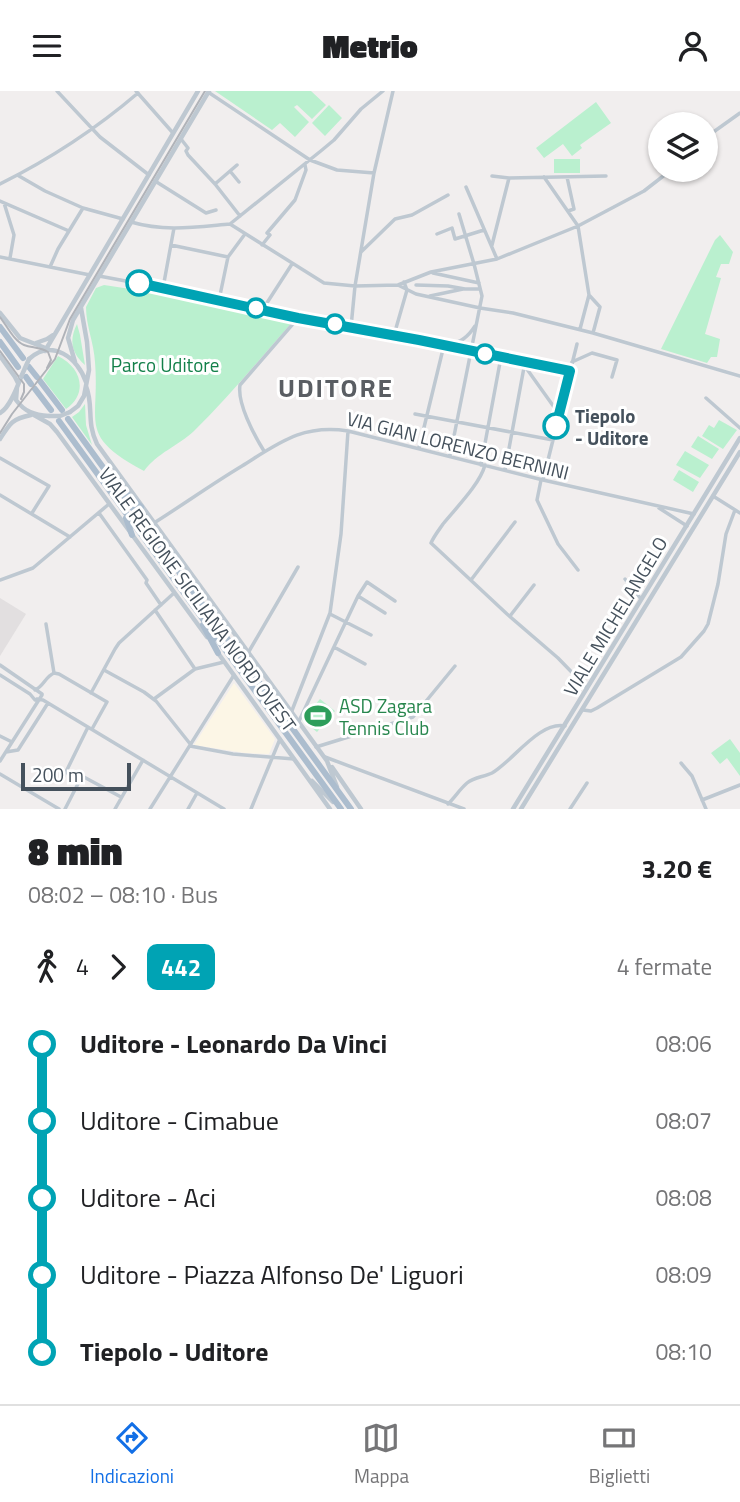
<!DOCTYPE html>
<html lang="it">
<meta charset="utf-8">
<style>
body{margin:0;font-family:"Titillium Web",sans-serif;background:#f2f2f2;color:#202124;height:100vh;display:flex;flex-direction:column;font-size:26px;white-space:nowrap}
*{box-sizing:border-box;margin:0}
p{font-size:23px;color:#757577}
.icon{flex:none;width:38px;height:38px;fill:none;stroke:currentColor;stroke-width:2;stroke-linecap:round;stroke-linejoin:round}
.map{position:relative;height:718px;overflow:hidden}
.drawer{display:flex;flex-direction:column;background:#fff;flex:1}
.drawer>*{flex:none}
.badge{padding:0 14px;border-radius:10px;font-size:24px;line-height:46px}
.controls{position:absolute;left:648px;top:21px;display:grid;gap:14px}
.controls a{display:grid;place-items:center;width:70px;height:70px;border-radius:50%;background:#fff;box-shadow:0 2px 5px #0004;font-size:35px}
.scale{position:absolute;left:21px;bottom:18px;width:110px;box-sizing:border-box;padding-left:7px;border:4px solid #45515c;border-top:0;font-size:19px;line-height:24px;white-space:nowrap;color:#45515c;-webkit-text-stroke:5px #fff;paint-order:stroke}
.map>.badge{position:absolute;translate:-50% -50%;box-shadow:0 0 0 4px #fff}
.legs{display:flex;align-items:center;gap:10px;height:77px;padding:0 28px;font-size:23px}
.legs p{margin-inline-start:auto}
.overview{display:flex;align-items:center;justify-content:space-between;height:119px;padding:0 28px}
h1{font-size:38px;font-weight:800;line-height:52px}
ul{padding:0 28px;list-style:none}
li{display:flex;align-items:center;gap:24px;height:77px;font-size:26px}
li i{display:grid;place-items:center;width:10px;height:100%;margin:0 9px;background:currentColor}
li i::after{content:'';width:18px;height:18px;margin:-9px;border:5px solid;border-radius:50%;background:#fff}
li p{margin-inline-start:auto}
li:first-child i{background:linear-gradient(#0000 50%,currentColor 0)}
li:last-child i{background:linear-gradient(currentColor 50%,#0000 0)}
header{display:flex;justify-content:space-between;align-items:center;height:91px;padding:0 28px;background:#fff;font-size:32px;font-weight:800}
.dock{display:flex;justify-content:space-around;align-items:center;height:98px;border-top:2px solid #e0e0e0;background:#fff;font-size:19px;color:#757577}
.dock a{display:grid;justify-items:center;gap:4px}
.dock .active{color:#126fe6}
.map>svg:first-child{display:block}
.commercial{fill:#fcf6e6}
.education{fill:#e2dfe0}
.green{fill:#baf0cf}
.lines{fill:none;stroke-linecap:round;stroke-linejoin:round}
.minor{stroke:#bec8d1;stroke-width:3.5}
.tertiary{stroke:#bec8d1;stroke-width:4.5}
.primary{stroke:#acbdce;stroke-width:6}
.tram{stroke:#b0b3b9;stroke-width:2}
.tertiary-bridge{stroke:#bec8d1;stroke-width:4.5}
.line-1-casing{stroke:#fff;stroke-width:16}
.line-1{stroke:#00a3b4;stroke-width:10}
.stop-1-dot{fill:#fff;stroke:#00a3b4;stroke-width:3.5}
.labels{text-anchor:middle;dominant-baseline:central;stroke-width:6;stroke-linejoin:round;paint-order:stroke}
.park-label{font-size:19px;fill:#13804a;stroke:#fff}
.stop-label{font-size:19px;font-weight:bold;fill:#45515c;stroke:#fff;text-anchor:start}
.street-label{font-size:19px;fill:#45515c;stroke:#fff}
.leisure-label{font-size:19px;fill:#27864d;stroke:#fff;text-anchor:start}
.district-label{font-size:26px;font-weight:bold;letter-spacing:2px;fill:#5a5e63;stroke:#fff}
</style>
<header><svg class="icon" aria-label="menu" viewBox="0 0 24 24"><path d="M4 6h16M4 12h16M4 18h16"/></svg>Metrio<svg class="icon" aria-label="person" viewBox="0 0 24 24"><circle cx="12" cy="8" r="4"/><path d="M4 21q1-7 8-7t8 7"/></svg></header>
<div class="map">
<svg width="740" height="718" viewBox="0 0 740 718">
<rect width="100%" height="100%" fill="#f1eeee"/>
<!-- commercial -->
<path class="commercial" d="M234 592 275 648 269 663 245 662 194 654Z"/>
<!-- education -->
<path class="education" d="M0 507 26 523 0 565Z"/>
<!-- green -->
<path class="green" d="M215 0H311L326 14 312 28 297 14 294 16 309 31 295 46 280 32 272 39Z
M596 11 611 32 580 54 582 57 572 65 563 53 544 67 536 57Z
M329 14 342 27 325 45 312 32Z
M554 68H580V82H554Z
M720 144 733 161 729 173H721L716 186 721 187 705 243 720 248 717 266H711L707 272 661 258 715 149Z
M104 194 196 208 272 225 295 228C262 265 230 305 194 340 178 355 157 362 144 380 77 344 100 333 95 271 94 252 86 235 86 216L96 197Z
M77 233 80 244 85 274C71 262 69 249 77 233Z
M58 265C81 276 89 302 66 318L43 288Z
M85 313 86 334 92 354 72 326 79 321Z
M719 329 737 339 723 358 702 345 709 334 714 337Z
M698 345 719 358 712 368 691 356Z
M685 360 709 374 700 387 676 374Z
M679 379 699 391 693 401 673 389Z
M320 608 335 620 317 641 302 629Z
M730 648 740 662V685L727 667 720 673 711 662Z"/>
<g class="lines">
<!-- minor -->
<path class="minor" d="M57 0 100 46 149 84
M136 0 173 42
M208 1 310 69 337 79 374 82
M705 47 740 22
M181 48 188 57 186 60 188 64 215 93 240 125
M230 80 239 91
M19 85 45 100 83 117 123 128
M492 85 509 87 606 85
M544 86 578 135 589 204
M567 86 574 118 568 120
M155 90 206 122 216 119
M0 93C48 69 97 37 138 2
M215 93 237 74
M466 96 497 168
M0 110 69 140
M4 112 14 144 10 167
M131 131C165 141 196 136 230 133
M230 133 324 192 355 195 398 194 431 181 497 168 578 135 644 100 671 79
M230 133 322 59 334 49 361 18 383 0
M437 143 452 137 455 148 484 139
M171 154 228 166
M262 154 270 144 267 142 295 109 306 79 305 74
M492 154 509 87
M361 161 395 128 412 124 448 104
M0 166 90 184
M50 176 58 158 83 117
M433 182 479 192
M99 185 163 197 298 227 351 236 570 280
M398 194 416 203 480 217 513 222 593 242 740 285
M416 194 448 195 465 198H480
M163 197 174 137
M430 205 463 198
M219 209 228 166 245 143
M263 218 292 173
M351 236 355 195 374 82 393 0
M580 238 589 204 600 216 593 242
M394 244 407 199 404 191
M449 254C461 251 468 246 475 235
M572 271 592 262 617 269 612 286
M524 274 559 323
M706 307 740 337
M415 323 553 349
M419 357 444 254
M264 360C254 344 237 312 240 294L298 227
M450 365 482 205 474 173 459 123
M0 367 49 395 32 422
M481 374 501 266
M485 374C480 393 456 417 443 433 439 439 434 445 431 452L507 523 558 567 587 597
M505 379 525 271
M541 389 537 409 558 453 578 479
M543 389 577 253
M0 404 70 446
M713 405 740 422
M659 417 687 435
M99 422 147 489 146 492 161 514
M154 432C184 413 212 393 242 375 279 352 302 333 348 340L543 389 694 423
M625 488 641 508
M0 489 33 477 109 413
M471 489 515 431
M358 505 385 522
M155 519 195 578
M330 523 371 544
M510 525 534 494
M46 533 54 582
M334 556 365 573
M248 562 298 476
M0 574 42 603
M104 579 144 601 156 610 191 654
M54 582 59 583 107 611 92 638
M0 584 30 603 35 609
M35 599C44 595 45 586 54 582
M91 602 115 558 119 552 174 502
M37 608 43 609 224 718
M154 608 195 578 224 571
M583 619 591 620 597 617 681 566 704 540 708 533 718 493 726 443 735 419
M291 622 330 522 341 443 348 340
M299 630 358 505 367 491 395 510
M0 645 12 651
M190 655 233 663 294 668
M316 656 413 626 455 575
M6 661 18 659 48 612
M325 666 464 718
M0 670 42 604
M681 672 692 685 706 718
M0 683 59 718
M61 691 88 636
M702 709 740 694
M448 713C455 706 460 698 467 692 474 686 484 686 492 682 513 670 539 630 565 635
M65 718 82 685 121 706
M115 718 143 669
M150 718 234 584
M188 718 197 702
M251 718 280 648
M570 718 587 692"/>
<!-- tertiary -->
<path class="tertiary" d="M0 222 20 247 48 258
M36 252 47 248 53 244
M45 260 198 0
M0 265 15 286 18 292
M29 268C52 247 78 267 86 291
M75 271 68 247 73 229 209 0
M86 295C94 315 86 331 97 353L327 670 337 696
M17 296 16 309C25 321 34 324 49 325
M70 321 78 315 84 305 89 279 87 251 81 217
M0 322C10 316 17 297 21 286
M34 324 50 333 57 341 207 546
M0 348C10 332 12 328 31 324
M218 562 330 718
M332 676 361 718
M312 690 333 711
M513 718 740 347
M521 718 740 361"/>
<!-- primary -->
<path class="primary" d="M0 236 23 267
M0 251 18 276
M29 276 37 286
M26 286 31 293
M40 290 62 319
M35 298 51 319
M68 328 351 718
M59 330 341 718
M127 403 141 416
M126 427 132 444
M203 534 218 562"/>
<!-- tram -->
<path class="tram" d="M0 226C7 235 14 250 24 254 32 257 40 256 48 261L51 269 47 277
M0 260 24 293V301L21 308
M0 342 12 323 55 268 70 228 205 0"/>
<!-- tertiary-bridge -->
<path class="tertiary-bridge" d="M21 286 29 268
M49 325H60L70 321"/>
</g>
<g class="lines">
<defs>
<path id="line-1" d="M139 192 298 227 419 249 570 280 556 335"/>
</defs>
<!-- line-1 casing -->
<use href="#line-1" class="line-1-casing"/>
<!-- line-1 -->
<use href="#line-1" class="line-1"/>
</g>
<!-- icons -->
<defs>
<symbol id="stadium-bare" viewBox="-9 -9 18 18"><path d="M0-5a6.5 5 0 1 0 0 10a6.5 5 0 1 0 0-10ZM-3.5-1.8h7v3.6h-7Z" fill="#2e9e5b" stroke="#fff" stroke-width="2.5" paint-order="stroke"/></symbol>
</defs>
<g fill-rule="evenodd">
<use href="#stadium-bare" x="299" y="606" width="38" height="38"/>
</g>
<!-- markers -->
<g class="stop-1-dot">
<circle cx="139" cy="192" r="12"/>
<circle cx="256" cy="217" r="9"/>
<circle cx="335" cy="233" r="9"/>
<circle cx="485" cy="263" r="9"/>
<circle cx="556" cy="335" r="12"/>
</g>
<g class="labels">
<!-- park labels -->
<g class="park-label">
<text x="165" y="273">Parco Uditore</text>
</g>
<!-- stop labels -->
<g class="stop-label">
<text x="575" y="324">Tiepolo<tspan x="575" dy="22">- Uditore</tspan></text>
</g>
<!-- street labels -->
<g class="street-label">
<text transform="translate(458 354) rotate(14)">VIA GIAN LORENZO BERNINI</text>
<text transform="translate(198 508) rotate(54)">VIALE REGIONE SICILIANA NORD OVEST</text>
<text transform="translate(615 525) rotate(-59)">VIALE MICHELANGELO</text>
</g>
<!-- leisure labels -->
<g class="leisure-label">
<text x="339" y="614">ASD Zagara<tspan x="339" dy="22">Tennis Club</tspan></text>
</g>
<!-- district labels -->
<g class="district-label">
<text x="336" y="296">UDITORE</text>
</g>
</g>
</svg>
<div class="controls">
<a><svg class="icon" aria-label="layers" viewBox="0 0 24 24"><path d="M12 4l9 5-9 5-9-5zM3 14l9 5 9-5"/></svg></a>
</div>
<div class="scale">200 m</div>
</div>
<section class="drawer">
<div class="overview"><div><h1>8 min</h1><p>08:02 – 08:10 · Bus</p></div><b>3.20 €</b></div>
<div class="legs"><svg class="icon" aria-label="walk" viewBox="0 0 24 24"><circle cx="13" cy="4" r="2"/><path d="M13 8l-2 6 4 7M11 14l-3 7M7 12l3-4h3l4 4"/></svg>4<svg class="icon" aria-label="forward" viewBox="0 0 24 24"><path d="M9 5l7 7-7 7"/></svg><b class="badge" style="background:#00a3b4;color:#fff">442</b><p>4 fermate</p></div>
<ul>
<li><i style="color:#00a3b4"></i><b>Uditore - Leonardo Da Vinci</b><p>08:06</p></li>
<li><i style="color:#00a3b4"></i><span>Uditore - Cimabue</span><p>08:07</p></li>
<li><i style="color:#00a3b4"></i><span>Uditore - Aci</span><p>08:08</p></li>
<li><i style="color:#00a3b4"></i><span>Uditore - Piazza Alfonso De' Liguori</span><p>08:09</p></li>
<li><i style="color:#00a3b4"></i><b>Tiepolo - Uditore</b><p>08:10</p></li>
</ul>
</section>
<nav class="dock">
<a class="active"><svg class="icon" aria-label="directions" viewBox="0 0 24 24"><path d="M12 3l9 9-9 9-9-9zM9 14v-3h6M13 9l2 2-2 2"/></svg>Indicazioni</a>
<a><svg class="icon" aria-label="map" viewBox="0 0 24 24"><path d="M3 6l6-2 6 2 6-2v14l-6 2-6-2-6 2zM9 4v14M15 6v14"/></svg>Mappa</a>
<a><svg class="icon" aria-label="tickets" viewBox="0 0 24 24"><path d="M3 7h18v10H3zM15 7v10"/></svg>Biglietti</a>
</nav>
